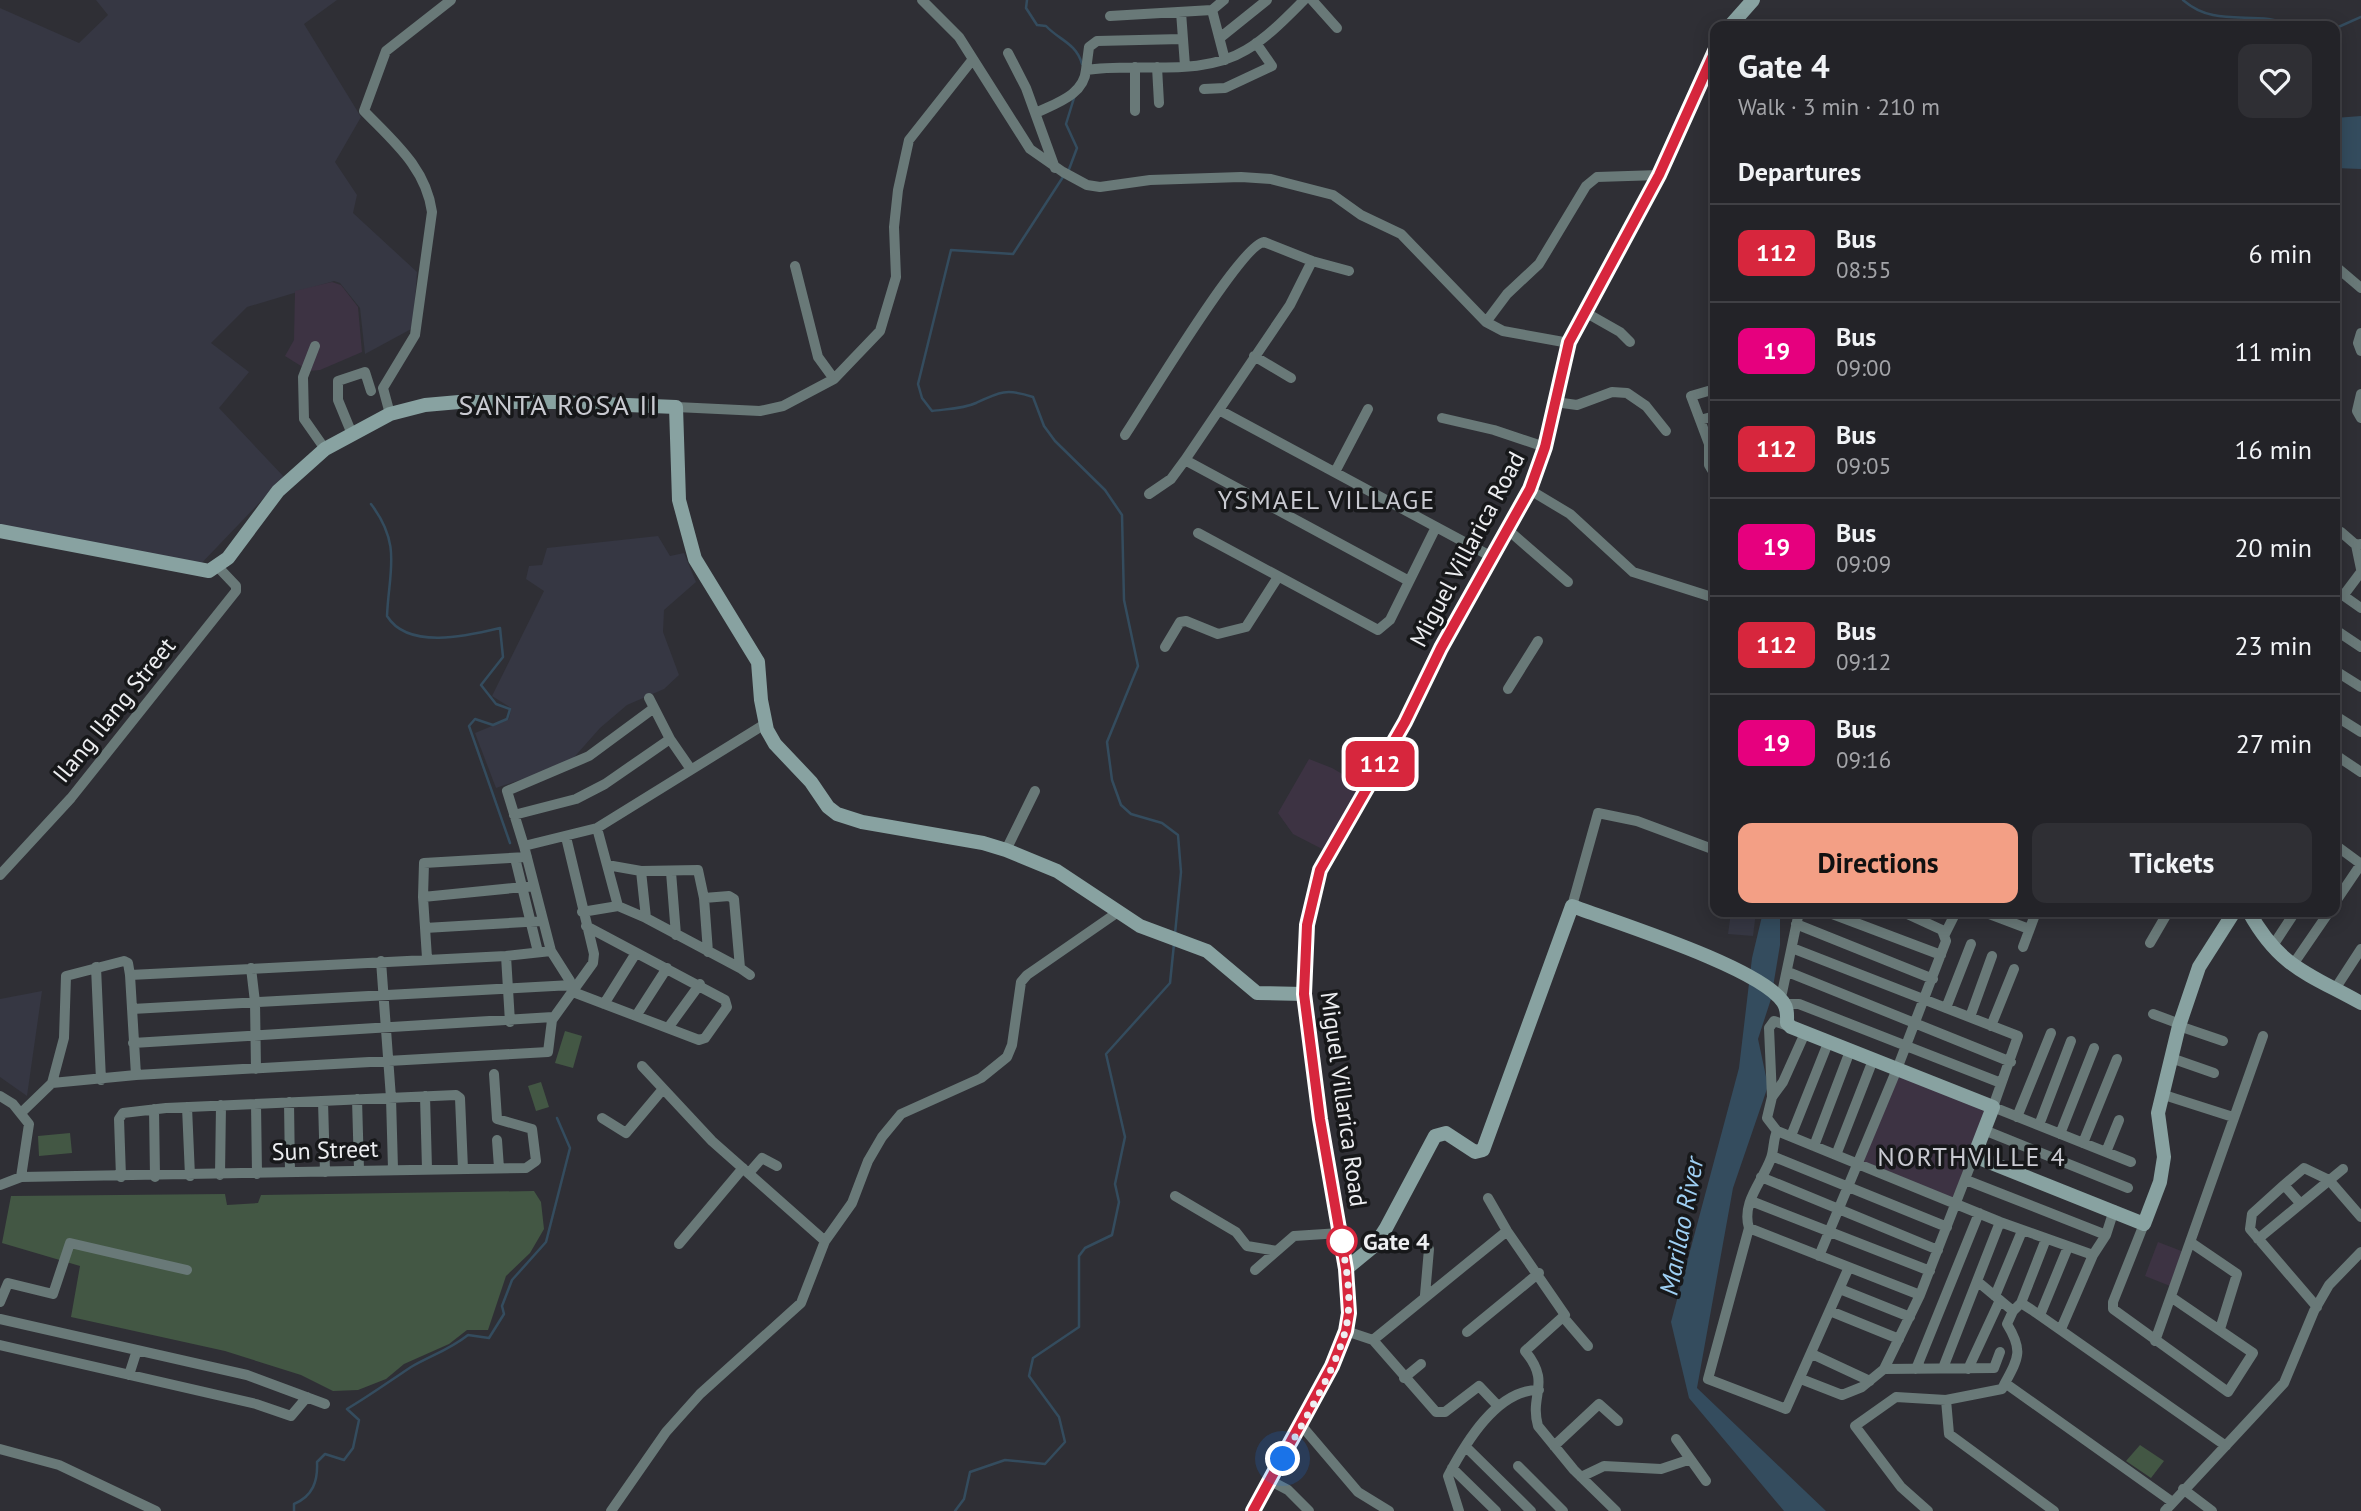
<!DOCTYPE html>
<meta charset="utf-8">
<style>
body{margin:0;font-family:"PT Sans",sans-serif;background:#2f2f34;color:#f1f3f6;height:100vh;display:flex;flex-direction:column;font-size:26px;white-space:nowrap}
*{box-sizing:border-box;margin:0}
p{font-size:23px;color:#a3a4a8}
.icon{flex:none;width:38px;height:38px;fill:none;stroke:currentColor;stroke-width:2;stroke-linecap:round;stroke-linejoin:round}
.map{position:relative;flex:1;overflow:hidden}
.panel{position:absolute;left:1710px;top:21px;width:630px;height:896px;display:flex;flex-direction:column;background:#232328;border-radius:14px;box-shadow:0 4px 18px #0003,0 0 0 2px #404045}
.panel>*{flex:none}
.badge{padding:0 14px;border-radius:10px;font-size:24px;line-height:46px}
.you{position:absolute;width:35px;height:35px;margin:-18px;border:5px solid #fff;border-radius:50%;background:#1a73e8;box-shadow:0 0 0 10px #1a73e833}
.map>.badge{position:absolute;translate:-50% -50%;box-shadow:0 0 0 4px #fff}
h2{padding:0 28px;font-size:26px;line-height:63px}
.round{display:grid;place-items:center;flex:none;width:74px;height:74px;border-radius:14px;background:#2f2f34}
.head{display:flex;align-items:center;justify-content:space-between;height:119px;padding:0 28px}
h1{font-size:33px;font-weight:700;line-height:52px}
.button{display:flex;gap:14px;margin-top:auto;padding:14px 28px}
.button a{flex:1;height:80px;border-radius:14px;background:#f39f85;color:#111;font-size:28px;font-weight:700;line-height:80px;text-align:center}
.button a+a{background:#2f2f34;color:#f1f3f6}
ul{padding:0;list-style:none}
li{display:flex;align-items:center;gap:21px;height:98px;padding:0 28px;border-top:2px solid #404045}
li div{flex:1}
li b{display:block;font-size:26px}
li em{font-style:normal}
li .badge{min-width:77px;font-weight:700;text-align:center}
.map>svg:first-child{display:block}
.built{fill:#363743}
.education{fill:#3d3343}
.green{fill:#435744}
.water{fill:#344c5e}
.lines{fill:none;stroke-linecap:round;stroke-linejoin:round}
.stream{stroke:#344c5e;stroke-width:2.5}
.street{stroke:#697978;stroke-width:10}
.secondary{stroke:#88a2a1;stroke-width:14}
.line-casing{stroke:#fff;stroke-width:16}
.line{stroke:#d7263d;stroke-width:10}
.walk{stroke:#edeef1;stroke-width:7;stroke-dasharray:0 12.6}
.stop-dot{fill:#fff;stroke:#d7263d;stroke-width:3.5}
.labels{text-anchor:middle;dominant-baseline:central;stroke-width:7;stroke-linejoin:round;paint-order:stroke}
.street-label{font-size:24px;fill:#edeef1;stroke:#17181a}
.stop-label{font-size:24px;font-weight:bold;fill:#edeef1;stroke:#17181a;text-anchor:start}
.neighbourhood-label{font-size:26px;letter-spacing:2px;fill:#c9cad1;stroke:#17181a}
.water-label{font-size:26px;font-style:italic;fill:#9fd0f4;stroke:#17181a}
.quarter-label{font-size:28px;letter-spacing:2px;fill:#c9cad1;stroke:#17181a}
</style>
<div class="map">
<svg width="2361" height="1511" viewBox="0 0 2361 1511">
<rect width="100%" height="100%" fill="#2f2f35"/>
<!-- built -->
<path class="built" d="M96 0H337L304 24 361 117 335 162 357 195 353 213 417 272 413 328 365 354 360 308 340 283 334 281 247 307 211 343 249 372 219 408 284 477 195 570 103 546 0 525V8L79 43 108 15Z
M658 536 670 556 684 553 696 582 664 610 663 632 679 675 664 689 627 705 600 728 569 763 496 788 475 733 509 719 511 708 492 696 544 591 526 579 529 566 542 565 547 548Z
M1731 912H1756L1753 936 1728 934Z
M42 991 27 1096 0 1077V999Z"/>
<!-- education -->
<path class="education" d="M332 282 341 285 358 307 362 352 320 370 309 371 285 356 294 340 295 291Z
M1309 759 1332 768 1363 786 1326 851 1293 834 1278 813Z
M1898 1073 1990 1109 1952 1199 1862 1162Z
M2158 1242 2184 1252 2170 1286 2145 1276Z"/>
<!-- green -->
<path class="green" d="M565 1031 582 1036 573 1068 555 1063Z
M541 1082 549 1107 536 1111 528 1086Z
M70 1133 72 1153 39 1156 38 1136Z
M534 1191 541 1202 544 1229 530 1253 506 1276 488 1330H467L449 1344 404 1364 386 1379 358 1390 333 1391 301 1375 225 1351 71 1317 80 1266 2 1243 11 1196 225 1194 227 1205 258 1203 261 1195Z
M2140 1445 2164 1461 2151 1478 2126 1461Z"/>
<!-- water -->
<path class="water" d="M2361 116V169L2335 168V118Z
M1763 912H1780V945L1771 999 1758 1039 1768 1086 1733 1188 1697 1388 1826 1511H1784L1689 1398 1671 1322 1739 1068 1752 958Z"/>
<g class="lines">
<!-- stream -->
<path class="stream" d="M1027 0 1026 8 1037 25 1046 26C1059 40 1076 43 1082 64
M2183 0C2217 30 2257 8 2292 26
M2334 29 2361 17
M1068 172 1077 148 1066 124 1074 98
M1063 177 1013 254 951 250 918 384 922 398 932 411C945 409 963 409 976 403 999 392 1007 388 1033 397L1044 426 1055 441 1105 490 1122 515 1124 600 1138 666 1107 742 1112 780 1121 805 1131 814 1162 823 1178 835 1181 872 1175 934
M371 504C402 545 389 570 387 616 408 650 467 636 500 628L503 657 481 685 496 704 510 709 507 719 493 725 475 719 469 726 510 843
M294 1511V1504C313 1496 318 1481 317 1462L325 1454 344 1460 353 1448 359 1420 347 1409C369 1396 390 1381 411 1367 432 1355 449 1350 468 1335L489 1338 504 1314 502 1306 512 1280 546 1242 570 1148 557 1118
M955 1511 964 1499 970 1472 1005 1460 1045 1464 1065 1442 1059 1417 1029 1376 1033 1358 1079 1327V1256L1085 1248 1112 1235 1119 1202 1115 1184 1125 1137 1106 1054 1170 983 1174 944"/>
<!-- street -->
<path class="street" d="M922 0 959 37 1030 149 1063 172 1087 185 1100 187 1150 180 1241 177 1271 179 1333 195 1361 215 1401 234 1486 322 1503 331 1569 343
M1312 0 1337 28
M1212 10 1225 60
M1181 12 1185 66
M1110 16 1212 10 1224 0
M1221 37 1267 0
M1008 53 1026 88 1055 168
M1135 67V111
M1157 67 1159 103
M1086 70 1089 47 1097 41 1182 39
M1204 89 1225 88 1272 66 1256 43
M1036 113C1056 103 1084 95 1086 70 1137 62 1200 78 1246 50 1268 37 1286 18 1304 0
M2334 265 2361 288
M795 266 818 357 834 379
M1583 311 1620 332 1630 342
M1486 322 1507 294 1539 264 1586 186 1597 177 1659 175
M2361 333 2358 343 2361 351
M315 346 303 377 304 419 325 449
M1254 356 1291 378
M1715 389 1691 396 1709 444V465L1715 475
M2361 394 2357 411 2361 418
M1555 402 1577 405 1612 392 1627 393 1646 406 1666 431
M676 407 760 411 783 406 834 379 880 331 896 277 894 227 898 190 909 140 973 59
M1219 410 1492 557
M390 414 383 388 415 335 432 212C426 168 394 142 364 111L386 51 451 0
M1442 418 1494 430 1545 447
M1700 420 1715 416
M352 434 338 400V381L365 372 371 391
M1125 435C1144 407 1241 244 1264 242L1312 261
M1185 460 1409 581
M1335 472 1368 409
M1530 490 1570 514 1633 572 1715 598
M1149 494 1171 479 1185 460 1290 305 1312 261 1349 271
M1507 529 1568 582
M2334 532H2341L2356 545 2361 544
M1198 533 1378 630 1390 620 1436 527
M2356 545 2361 569
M2334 589 2361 608
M2343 596 2361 572
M2334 629 2361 647
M1165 647 1180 622 1186 621 1218 634 1246 627 1278 577
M2334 670 2361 687
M1508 689 1538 641
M649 698 670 739 690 768
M2334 715 2361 732
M2334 754 2361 772
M514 815 576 799 605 784 670 739
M597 828 618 906
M524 846 507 791 589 756 654 708
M1006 850 1035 791
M2334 852 2338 847 2361 864
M515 858 538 952
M607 865 641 871 698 870 704 898 708 952
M641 871 646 918
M671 872 676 935
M0 875 71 798 236 591V586L218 567
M423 897 424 863 527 857
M2334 904 2361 864
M1572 906 1598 813 1637 821 1715 850
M582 912 618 906 646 918 740 968 734 899 729 896 704 898
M1827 912 1941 955
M1984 912 2029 929
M1796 924 1933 979
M586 926 725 1000 727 1007 705 1038 699 1040 573 992 570 981 551 951 524 846 597 828 765 724
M425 928 543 921
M1945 934 1956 912
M2150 943 2168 912
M2023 947 2036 912
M2272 947 2295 912
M1792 948 2018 1036 1993 1107 2131 1162
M506 956 510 1022
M427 958 423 897 534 886
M381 961 391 1098 393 1169
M2292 966 2329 912
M96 967 101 1080
M251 968 255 1002 256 1069
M740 968 750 975
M1788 972 2011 1062
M130 975 506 956 551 951
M2335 989 2361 949
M1782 993 1799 912
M604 1004 636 953
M1785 1004H1799L2001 1083
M1946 1008 1971 944
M132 1009 572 985
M2153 1014 2180 1024
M636 1016 667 968
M1970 1017 1992 956
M1788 1026 1774 1021 1769 1028 1772 1097 1767 1118 1777 1131 2000 1222 2093 1255
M1991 1026 2014 969
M2179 1026 2223 1041
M668 1028 700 984
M133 1043 553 1017
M2171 1058 2214 1073
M642 1066 712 1141 825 1241
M52 1083 64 1038 66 976 124 961 128 963 130 975 136 1075
M2161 1094 2233 1117
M0 1096 13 1104 29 1124 21 1177
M425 1096 427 1169
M1772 1097 1783 1082 1805 1033
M357 1099 359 1170
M323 1101 325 1172
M289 1102 290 1172
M256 1104 257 1174
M187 1107 190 1176
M154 1109 155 1177
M22 1112 52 1083 136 1075 548 1052 552 1020 593 963 594 954 566 837
M2017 1117 2051 1033
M602 1118 626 1133 663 1089
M2039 1125 2071 1041
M1984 1130 2128 1188
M1777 1131C1773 1140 1774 1150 1771 1158 1763 1181 1741 1202 1749 1228L1920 1295
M2060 1134 2094 1048
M1791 1136 1828 1043
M497 1140 499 1168
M2083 1143 2117 1059
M1814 1146 1850 1051
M2106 1152 2119 1120
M1836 1155 1873 1060
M1772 1156 1947 1227
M749 1173 762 1158 777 1166
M220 1175 221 1105
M121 1177 119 1119 123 1113 166 1108 456 1095 460 1098 463 1169
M1761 1177 1938 1250
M1966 1180 2106 1235
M0 1185 21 1177 526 1168 536 1161 532 1129 497 1119 494 1074
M2284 1185 2304 1168 2329 1180 2361 1217
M1175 1196 1236 1232 1247 1246 1277 1251
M1488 1198 1507 1231 1565 1315 1525 1351C1552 1384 1529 1394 1538 1426L1574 1470 1616 1511
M1751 1201 1930 1271
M2300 1203 2284 1185 2252 1214 2250 1229 2317 1307
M2144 1224 2113 1302V1309L2228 1392 2253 1353 2171 1297
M1749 1228 1708 1379 1786 1409 1849 1267
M2258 1239 2343 1169
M2190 1242 2237 1274 2220 1329
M679 1244 743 1168
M1819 1256 1897 1069 1946 941 1942 930 1903 912
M1255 1270 1294 1236 1340 1233
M1977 1281 2013 1311 2021 1303 2032 1310 2226 1446
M1840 1289 1910 1317
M1425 1295 1429 1249
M1995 1296 2022 1231
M0 1302 8 1283 53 1294 70 1243 187 1270
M2021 1303 2046 1239
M1830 1311 1899 1339
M2040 1315 2068 1247
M1564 1318 1588 1346
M0 1319 247 1375 325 1404
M2061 1329 2093 1255 2106 1235 2114 1210
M1346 1331 1373 1340 1436 1412H1445L1479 1386 1498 1406
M1467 1332 1539 1273
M1373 1340 1507 1231
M2155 1341 2263 1036
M0 1345 256 1404 291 1416 307 1397
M1812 1354 1870 1381
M1943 1368 2000 1222
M1884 1369 1994 1368 2000 1352
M1916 1369 1979 1213
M1968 1369 2000 1300
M129 1375 137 1350
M1404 1378 1421 1364
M1801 1379 1842 1395 1862 1387 1884 1369 1920 1295 1974 1156
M2005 1383C2019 1357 2023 1350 2007 1324L2013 1311
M1946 1400 1949 1434 2054 1511
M1301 1425 1358 1492 1389 1511
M1676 1439 1706 1481
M1554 1446 1599 1404 1618 1421
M1466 1447 1531 1511
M0 1449 59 1465 156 1511
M1518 1466 1563 1511
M1452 1468 1496 1511
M1581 1477 1604 1466 1661 1469 1688 1460
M1271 1481 1288 1490 1309 1511
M2183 1489 2212 1511
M611 1511 666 1432 700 1394 801 1303 825 1241 852 1203 868 1161 882 1137 901 1114 981 1078 1007 1057 1012 1045 1021 982 1027 975 1118 912
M1459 1511 1448 1476C1465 1444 1497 1389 1539 1390
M1928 1511 1901 1487 1855 1426 1896 1397 1946 1400 2002 1389 2005 1383 2171 1501
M2165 1511 2284 1383 2314 1311 2329 1285 2361 1252"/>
<!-- secondary -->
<path class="secondary" d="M1730 26 1753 0
M0 531 209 571 228 558 278 491 325 449 390 414 425 405 459 402H555L676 407 679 500 695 559 758 662 761 700 767 730 775 744 811 782 828 807 837 814 862 822 983 843 1006 850 1057 871 1140 926 1207 951 1257 993 1304 994
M2249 912C2280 968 2309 974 2361 1003
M1346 1269 1375 1245 1386 1228 1435 1136 1446 1133 1475 1152 1483 1150 1572 906C1617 923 1759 967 1783 1002 1788 1009 1787 1016 1787 1023L1791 1027 1993 1107 1974 1156 2144 1224 2160 1182 2164 1157 2158 1113 2179 1026 2199 967 2234 912
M1253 1511 1332 1366 1346 1331 1349 1313 1346 1269 1320 1119 1304 994 1307 925 1320 870 1405 722 1441 648 1530 490 1545 447 1569 343 1659 175 1715 51"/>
</g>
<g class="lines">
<defs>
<path id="line" d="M1253 1511 1332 1366 1346 1331 1349 1313 1346 1269 1320 1119 1304 994 1307 925 1320 870 1405 722 1441 648 1530 489 1545 447 1569 342 1659 175 1715 51"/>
</defs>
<!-- line casing -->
<use href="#line" class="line-casing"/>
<!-- line -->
<use href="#line" class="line"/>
<!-- walk -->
<path class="walk" d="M1283 1459C1303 1421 1345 1356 1348 1315 1351 1288 1345 1260 1340 1234L1342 1241"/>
</g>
<!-- markers -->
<circle class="stop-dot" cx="1342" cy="1241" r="14"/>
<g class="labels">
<!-- street labels -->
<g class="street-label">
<text transform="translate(1467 549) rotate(-62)">Miguel Villarica Road</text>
<text transform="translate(114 710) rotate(-51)">Ilang Ilang Street</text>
<text transform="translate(1344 1099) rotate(82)">Miguel Villarica Road</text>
<text transform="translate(325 1150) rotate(-2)">Sun Street</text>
</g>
<!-- stop labels -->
<g class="stop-label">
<text x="1363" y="1241">Gate 4</text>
</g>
<!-- neighbourhood labels -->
<g class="neighbourhood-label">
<text x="1327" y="499">YSMAEL VILLAGE</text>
<text x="1972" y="1156">NORTHVILLE 4</text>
</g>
<!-- water labels -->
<g class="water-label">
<text transform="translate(1681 1226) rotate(-79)">Marilao River</text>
</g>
<!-- quarter labels -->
<g class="quarter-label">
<text x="559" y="404">SANTA ROSA II</text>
</g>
</g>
</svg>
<div class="you" style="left:1283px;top:1459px"></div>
<b class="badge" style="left:1380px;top:764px;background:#d7263d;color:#fff">112</b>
<section class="panel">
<div class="head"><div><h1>Gate 4</h1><p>Walk · 3 min · 210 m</p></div><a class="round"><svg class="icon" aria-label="heart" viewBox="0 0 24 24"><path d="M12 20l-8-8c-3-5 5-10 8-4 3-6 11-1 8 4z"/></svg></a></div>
<h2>Departures</h2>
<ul>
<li><span class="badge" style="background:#d7263d;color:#fff">112</span><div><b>Bus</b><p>08:55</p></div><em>6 min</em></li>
<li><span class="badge" style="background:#e6007e;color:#fff">19</span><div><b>Bus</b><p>09:00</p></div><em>11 min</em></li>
<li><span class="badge" style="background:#d7263d;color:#fff">112</span><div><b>Bus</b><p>09:05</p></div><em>16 min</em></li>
<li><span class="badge" style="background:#e6007e;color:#fff">19</span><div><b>Bus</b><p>09:09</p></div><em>20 min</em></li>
<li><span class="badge" style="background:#d7263d;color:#fff">112</span><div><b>Bus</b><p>09:12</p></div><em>23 min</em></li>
<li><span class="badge" style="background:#e6007e;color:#fff">19</span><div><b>Bus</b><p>09:16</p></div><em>27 min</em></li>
</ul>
<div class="button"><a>Directions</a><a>Tickets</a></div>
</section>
</div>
